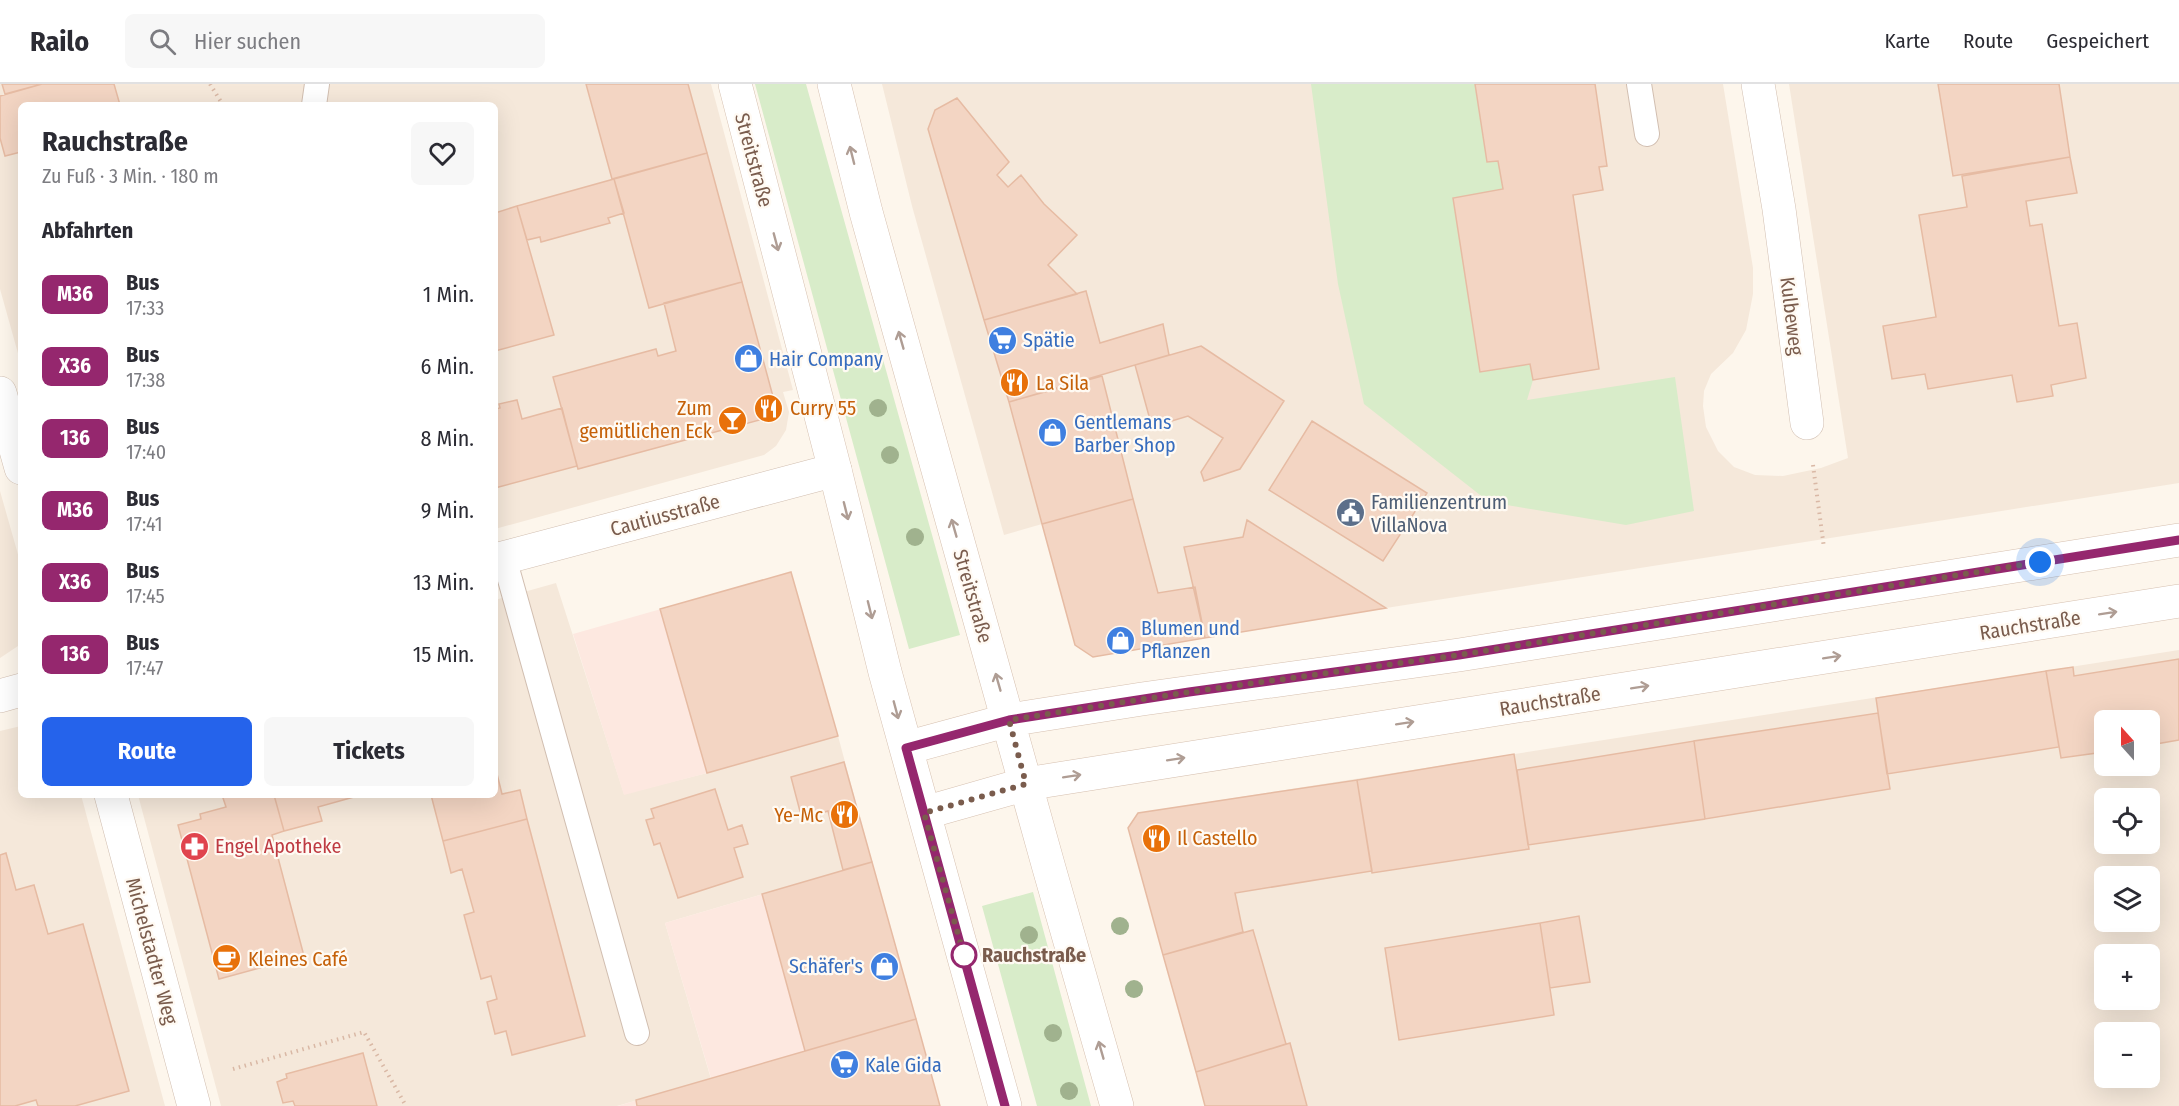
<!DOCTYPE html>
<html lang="de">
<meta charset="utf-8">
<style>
body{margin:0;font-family:"Fira Sans Condensed",sans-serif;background:#f7f7f7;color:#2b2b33;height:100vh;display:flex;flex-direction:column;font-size:22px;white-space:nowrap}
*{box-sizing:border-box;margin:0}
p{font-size:20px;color:#7c7c81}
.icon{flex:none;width:33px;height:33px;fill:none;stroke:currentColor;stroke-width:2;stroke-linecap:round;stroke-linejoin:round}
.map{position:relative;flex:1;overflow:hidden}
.sheet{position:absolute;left:18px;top:18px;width:480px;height:696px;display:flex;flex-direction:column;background:#fff;border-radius:9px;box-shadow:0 6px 24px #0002}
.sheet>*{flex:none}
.badge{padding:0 12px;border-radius:9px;font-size:21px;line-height:39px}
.needle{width:39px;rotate:339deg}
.tools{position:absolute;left:2094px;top:626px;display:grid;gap:12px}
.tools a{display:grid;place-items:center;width:66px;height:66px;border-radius:9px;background:#fff;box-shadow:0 6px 24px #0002;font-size:30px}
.you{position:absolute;width:30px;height:30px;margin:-15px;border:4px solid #fff;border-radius:50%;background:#1a73e8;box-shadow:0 0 0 9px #1a73e833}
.map>.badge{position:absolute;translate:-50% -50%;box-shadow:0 0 0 3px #fff}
h2{padding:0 24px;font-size:22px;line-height:54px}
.round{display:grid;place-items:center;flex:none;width:63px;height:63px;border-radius:9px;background:#f7f7f7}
.head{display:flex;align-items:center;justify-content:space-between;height:102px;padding:0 24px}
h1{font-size:28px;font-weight:700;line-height:45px}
.action{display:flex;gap:12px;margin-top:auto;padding:12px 24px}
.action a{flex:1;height:69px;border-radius:9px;background:#2563eb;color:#fff;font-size:24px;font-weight:700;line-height:69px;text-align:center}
.action a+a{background:#f7f7f7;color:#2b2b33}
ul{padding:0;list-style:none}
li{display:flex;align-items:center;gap:18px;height:72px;padding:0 24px}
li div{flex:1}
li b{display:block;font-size:22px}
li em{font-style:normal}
li .badge{min-width:66px;font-weight:700;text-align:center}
header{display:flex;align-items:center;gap:36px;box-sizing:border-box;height:84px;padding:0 30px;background:#fff;border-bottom:2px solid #e1e1e2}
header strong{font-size:28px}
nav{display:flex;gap:33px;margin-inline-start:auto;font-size:21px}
.search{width:420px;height:54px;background:#f7f7f7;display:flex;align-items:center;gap:15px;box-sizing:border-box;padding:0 21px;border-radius:9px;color:#7c7c81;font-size:22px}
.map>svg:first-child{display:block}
.residential{fill:#f5e8da;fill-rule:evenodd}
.commercial{fill:#fde8e0}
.green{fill:#d8ecc9}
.building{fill:#f3d5c3;stroke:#e6bba3;stroke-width:1.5}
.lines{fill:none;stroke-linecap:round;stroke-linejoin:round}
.lane-casing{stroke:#d1beb0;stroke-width:26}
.street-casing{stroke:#d1beb0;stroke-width:34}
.secondary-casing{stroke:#d6c0b0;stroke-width:34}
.path{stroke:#d9b8a5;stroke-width:4;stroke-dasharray:1.5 4.5;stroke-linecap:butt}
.lane{stroke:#fff;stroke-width:24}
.street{stroke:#fff;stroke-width:33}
.secondary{stroke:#fff;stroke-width:33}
.tree{fill:#a0b28e}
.oneway{stroke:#af9d94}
.line-casing{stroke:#fff;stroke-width:14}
.line{stroke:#95276e;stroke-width:9}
.walk{stroke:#7a5c4d;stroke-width:6;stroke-dasharray:0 10.8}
.stop-dot{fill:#fff;stroke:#95276e;stroke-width:3}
.labels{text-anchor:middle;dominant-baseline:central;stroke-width:4.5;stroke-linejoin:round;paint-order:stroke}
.street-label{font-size:20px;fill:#7a5c4d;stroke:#fffaf3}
.shop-label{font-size:20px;fill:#366cbe;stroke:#fffaf3;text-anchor:start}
.food-label{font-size:20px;fill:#c56008;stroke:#fffaf3;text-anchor:start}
.service-label{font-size:20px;fill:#4e5e75;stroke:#fffaf3;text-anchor:start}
.health-label{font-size:20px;fill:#be3a42;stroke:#fffaf3;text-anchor:start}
.stop-label{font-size:20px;font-weight:bold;fill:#7a5c4d;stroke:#fffaf3;text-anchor:start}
</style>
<header>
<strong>Railo</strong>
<div class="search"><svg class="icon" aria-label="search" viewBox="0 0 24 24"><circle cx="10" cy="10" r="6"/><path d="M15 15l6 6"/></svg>Hier suchen</div>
<nav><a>Karte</a><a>Route</a><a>Gespeichert</a></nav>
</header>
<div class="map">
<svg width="2179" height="1022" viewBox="0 0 2179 1022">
<rect width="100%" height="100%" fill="#fdf6ec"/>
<!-- residential -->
<path class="residential" d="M0 0H711L793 306 783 308 789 328 786 346 776 362 764 371 495 445V21H21V280L0 205Z
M882 0H1723L1753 184V210L1746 246 1733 269 1711 290 1704 307 1703 322 1706 343 1718 367 1734 383 1755 391 1783 392 1821 384 1848 374 1789 0H2179V399L1386 524 1093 573 1075 561 1042 440 1004 451 912 122Z
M0 407 21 481V560L0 574Z
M556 499 624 710 707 689 838 652 872 778 665 839 711 995 617 1022H221L138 711H495V516Z
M2179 566V1022H1205L1128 744 1138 729ZM2104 636H2150V681H2104ZM2104 714H2150V759H2104ZM2104 792H2150V837H2104ZM2104 870H2150V915H2104ZM2104 948H2150V993H2104Z
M21 642V711H81L165 1022H0V647Z"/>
<!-- commercial -->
<path class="commercial" d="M791 488 838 652 707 689 624 711 573 550Z
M872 778 940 1022H618L711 994 665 839Z"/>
<!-- green -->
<path class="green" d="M755 0H806L960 551 909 565Z
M1311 0H1475L1487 78 1498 77 1503 105 1453 114 1480 287 1530 280 1533 296 1527 316 1675 293 1694 427 1626 441 1489 418 1364 320 1338 200Z
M1033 808 1091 1022H1037L982 822Z"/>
<!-- building -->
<path class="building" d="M2 0H42L5 10Z
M42 0H114L120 21H21V68L5 72 0 54V12Z
M586 0H688L707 69 612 95Z
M1475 0H1595L1607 82 1599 83 1603 106 1573 111 1599 285 1533 296 1530 280 1480 288 1453 114 1503 105 1498 77 1487 78Z
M1938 0H2059L2070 73 1953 92Z
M957 14 1009 78 997 91 1008 103 1021 91 1044 120 1077 151 1048 181 1077 210 984 236 928 45 935 26Z
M707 69 742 198 649 224 614 95Z
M2070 73 2077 109 2026 117 2030 142 2042 140 2059 242 2077 239 2086 294 2051 301 2053 312 2017 318 2012 291 1928 305 1925 290 1892 295 1883 242 1936 233 1919 131 1967 123 1962 92Z
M614 95 624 129 608 134 610 139 541 158 540 153 527 156 517 122Z
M517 122 554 251 495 267V129Z
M742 198 775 320 767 334 578 385 553 293 656 265 658 272 676 267 664 219Z
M1086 207 1100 259 1163 240 1169 271 1009 318 984 236Z
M1201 262 1284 317 1240 385 1204 397 1201 388 1223 354 1188 332 1152 343 1135 281Z
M1102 292 1133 415 1042 440 1009 318Z
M517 316 522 335 562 324 577 382 495 404V325L500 324 499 320Z
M1312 337 1427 409 1383 477 1269 406Z
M1133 415 1158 509 1195 503 1205 554 1093 573 1075 561 1042 440Z
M1247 436 1386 524 1205 554 1184 463 1243 453Z
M791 488 838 652 707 689 660 525Z
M2179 575V656L2150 661V636H2104V668L2061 674 2046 587 2073 583 2074 592Z
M2046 587 2059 663 1887 690 1876 614Z
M1878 629 1890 705 1705 735 1694 657Z
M1694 657 1705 735 1528 761 1517 686Z
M1514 670 1529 765 1372 789 1357 696Z
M844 678 872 778 843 786 828 727 802 735 791 693Z
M495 682 502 710 520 706 527 735 443 757 431 711H495Z
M1357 696 1372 787 1235 809 1243 848 1163 871 1128 744 1138 729Z
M715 705 728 746 742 741 748 760 734 764 743 793 678 814 660 759 654 761 646 736 654 734 651 725Z
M222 711H274L284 747 272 751 304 872 219 895 178 741 201 735 200 730 226 723Z
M274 711H361L318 723 322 737 284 747Z
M527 735 585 952 512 971 506 947 495 950 487 918 497 915 491 892 481 895 464 831 474 828 462 785 451 789 443 757Z
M6 769 16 806 34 801 48 850 83 840 129 1007 75 1022H38L36 1016 15 1022H0V771Z
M872 778 916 935 805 967 762 810Z
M1579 832 1590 898 1550 904 1540 839Z
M1540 839 1554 931 1399 956 1385 864Z
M1253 846 1286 960 1196 988 1163 871Z
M916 935 940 1022H637L636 1016Z
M1290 959 1307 1022H1205L1196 988Z
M363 969 377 1022H295L293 1017 283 1019 277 998 287 994 286 990Z"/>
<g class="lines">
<defs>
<path id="lane" d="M1639 0 1647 50
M314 21 317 0
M504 474 637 949"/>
<path id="street" d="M1758 0 1779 125 1807 339
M0 309 21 384
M495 476 835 386
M0 612 21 606
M111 711 194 1022"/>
<path id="secondary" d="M735 0 835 386 885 588 1005 1022
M834 0 866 128 1049 784 1117 1022
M906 664 1009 636 1142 615 1459 571 2179 456
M924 729 1026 700 2179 517"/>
</defs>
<!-- lane casing -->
<use href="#lane" class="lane-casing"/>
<!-- street casing -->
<use href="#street" class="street-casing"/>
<!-- secondary casing -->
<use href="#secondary" class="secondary-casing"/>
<!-- path -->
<path class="path" d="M210 0 223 21
M20 86H21
M1813 381 1824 464
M233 985 364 948 406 1022"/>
<!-- lane -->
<use href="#lane" class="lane"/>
<!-- street -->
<use href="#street" class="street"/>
<!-- secondary -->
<use href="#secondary" class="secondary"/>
</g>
<!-- trees -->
<g class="tree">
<circle cx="878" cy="324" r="9"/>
<circle cx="890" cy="371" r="9"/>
<circle cx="915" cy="453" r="9"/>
<circle cx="1120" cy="842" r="9"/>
<circle cx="1029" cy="851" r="9"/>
<circle cx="1134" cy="905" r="9"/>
<circle cx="1053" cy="949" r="9"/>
<circle cx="1069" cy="1007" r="9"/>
</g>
<!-- one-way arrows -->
<defs><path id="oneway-shaft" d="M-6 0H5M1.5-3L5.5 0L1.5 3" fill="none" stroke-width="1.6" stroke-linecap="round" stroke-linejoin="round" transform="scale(1.5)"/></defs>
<g class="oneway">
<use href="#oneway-shaft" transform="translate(852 71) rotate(-104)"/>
<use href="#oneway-shaft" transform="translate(776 158) rotate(75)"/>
<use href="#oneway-shaft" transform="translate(901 256) rotate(-106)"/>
<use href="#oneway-shaft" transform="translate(846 427) rotate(76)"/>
<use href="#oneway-shaft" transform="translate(954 444) rotate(-106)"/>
<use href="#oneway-shaft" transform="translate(870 526) rotate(76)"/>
<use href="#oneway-shaft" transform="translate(2108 529) rotate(-9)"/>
<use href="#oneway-shaft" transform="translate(1832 573) rotate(-9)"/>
<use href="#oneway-shaft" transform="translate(998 598) rotate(-106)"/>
<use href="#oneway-shaft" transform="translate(1640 603) rotate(-9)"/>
<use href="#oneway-shaft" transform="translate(896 626) rotate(75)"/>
<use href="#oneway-shaft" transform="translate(1405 639) rotate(-9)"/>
<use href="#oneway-shaft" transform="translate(1176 675) rotate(-9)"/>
<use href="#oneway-shaft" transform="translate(1072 692) rotate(-9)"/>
<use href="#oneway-shaft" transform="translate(1101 966) rotate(-106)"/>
</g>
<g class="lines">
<defs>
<path id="line" d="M1005 1022 906 664 1009 636 1189 608 1459 571 2179 456"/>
</defs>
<!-- line casing -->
<use href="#line" class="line-casing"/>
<!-- line -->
<use href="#line" class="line"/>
<!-- walk -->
<path class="walk" d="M964 871 965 875 924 729 1026 700 1009 636 1189 608 1459 571 2040 478"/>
</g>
<!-- icons -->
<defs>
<symbol id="supermarket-disc" viewBox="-11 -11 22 22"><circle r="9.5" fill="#3f7fe0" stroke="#fffaf3"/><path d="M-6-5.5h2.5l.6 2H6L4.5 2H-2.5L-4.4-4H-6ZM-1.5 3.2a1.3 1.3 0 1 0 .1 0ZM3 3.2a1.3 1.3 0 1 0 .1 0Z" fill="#fff"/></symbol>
<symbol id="shop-disc" viewBox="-11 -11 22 22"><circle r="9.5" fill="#3f7fe0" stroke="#fffaf3"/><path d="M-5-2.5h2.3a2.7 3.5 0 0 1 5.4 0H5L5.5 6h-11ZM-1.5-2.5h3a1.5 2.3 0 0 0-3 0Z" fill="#fff"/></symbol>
<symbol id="restaurant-disc" viewBox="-11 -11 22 22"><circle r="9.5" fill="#e8710a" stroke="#fffaf3"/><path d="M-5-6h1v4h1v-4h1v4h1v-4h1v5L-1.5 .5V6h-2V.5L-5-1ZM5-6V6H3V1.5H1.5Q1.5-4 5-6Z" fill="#fff"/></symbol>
<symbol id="bar-disc" viewBox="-11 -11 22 22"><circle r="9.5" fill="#e8710a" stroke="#fffaf3"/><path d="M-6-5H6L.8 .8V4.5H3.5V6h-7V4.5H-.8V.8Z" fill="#fff"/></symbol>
<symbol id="civic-disc" viewBox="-11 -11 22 22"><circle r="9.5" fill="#5c6f8a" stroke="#fffaf3"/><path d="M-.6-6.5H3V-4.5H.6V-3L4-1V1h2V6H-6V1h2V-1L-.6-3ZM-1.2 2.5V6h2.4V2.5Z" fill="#fff"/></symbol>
<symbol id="pharmacy-disc" viewBox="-11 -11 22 22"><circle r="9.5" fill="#e0444e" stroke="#fffaf3"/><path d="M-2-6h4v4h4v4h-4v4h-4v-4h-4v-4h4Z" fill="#fff"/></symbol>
<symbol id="cafe-disc" viewBox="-11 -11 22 22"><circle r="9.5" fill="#e8710a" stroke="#fffaf3"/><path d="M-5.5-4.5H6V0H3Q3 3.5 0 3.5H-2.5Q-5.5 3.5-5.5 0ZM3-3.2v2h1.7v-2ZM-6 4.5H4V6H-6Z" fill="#fff"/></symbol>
</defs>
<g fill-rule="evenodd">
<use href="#supermarket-disc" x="986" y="240" width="33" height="33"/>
<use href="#shop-disc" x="732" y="258" width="33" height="33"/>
<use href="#restaurant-disc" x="998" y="282" width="33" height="33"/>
<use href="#restaurant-disc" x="752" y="308" width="33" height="33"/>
<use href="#bar-disc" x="716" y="320" width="33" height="33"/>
<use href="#shop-disc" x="1036" y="332" width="33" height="33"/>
<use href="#civic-disc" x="1334" y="412" width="33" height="33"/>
<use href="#shop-disc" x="1104" y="540" width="33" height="33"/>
<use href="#restaurant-disc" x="828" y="714" width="33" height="33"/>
<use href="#restaurant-disc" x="1140" y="738" width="33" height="33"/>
<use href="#pharmacy-disc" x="178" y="746" width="33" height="33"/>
<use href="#cafe-disc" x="210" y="858" width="33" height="33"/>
<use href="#shop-disc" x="868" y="866" width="33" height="33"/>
<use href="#supermarket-disc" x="828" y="964" width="33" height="33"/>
</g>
<!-- markers -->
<circle class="stop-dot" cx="964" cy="871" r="12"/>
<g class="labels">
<!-- street labels -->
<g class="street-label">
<text transform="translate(754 76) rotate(75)">Streitstraße</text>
<text transform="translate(1792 232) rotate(83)">Kulbeweg</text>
<text transform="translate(665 431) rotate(-15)">Cautiusstraße</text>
<text transform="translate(973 512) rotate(74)">Streitstraße</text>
<text transform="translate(2030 541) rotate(-9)">Rauchstraße</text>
<text transform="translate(1550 617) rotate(-9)">Rauchstraße</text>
<text transform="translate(152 867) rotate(75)">Michelstadter Weg</text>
</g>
<!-- shop labels -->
<g class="shop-label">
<text x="1023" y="256">Spätie</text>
<text x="769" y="275">Hair Company</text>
<text x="1074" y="338">Gentlemans<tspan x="1074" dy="23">Barber Shop</tspan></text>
<text x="1141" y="544">Blumen und<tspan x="1141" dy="23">Pflanzen</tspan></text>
<text x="863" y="882" text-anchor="end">Schäfer's</text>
<text x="865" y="981">Kale Gida</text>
</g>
<!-- food labels -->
<g class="food-label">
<text x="1036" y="299">La Sila</text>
<text x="712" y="324" text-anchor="end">Zum<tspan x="712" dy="23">gemütlichen Eck</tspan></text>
<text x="790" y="324">Curry 55</text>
<text x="823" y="731" text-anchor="end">Ye-Mc</text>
<text x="1177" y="754">Il Castello</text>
<text x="248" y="875">Kleines Café</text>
</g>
<!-- service labels -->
<g class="service-label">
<text x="1371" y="418">Familienzentrum<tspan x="1371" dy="23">VillaNova</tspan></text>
</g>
<!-- health labels -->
<g class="health-label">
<text x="215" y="762">Engel Apotheke</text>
</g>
<!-- stop labels -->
<g class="stop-label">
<text x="982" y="871">Rauchstraße</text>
</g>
</g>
</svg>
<div class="tools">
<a><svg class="needle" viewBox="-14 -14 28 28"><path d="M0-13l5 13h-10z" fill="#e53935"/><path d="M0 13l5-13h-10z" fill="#7c7c81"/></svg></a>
<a><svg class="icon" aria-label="locate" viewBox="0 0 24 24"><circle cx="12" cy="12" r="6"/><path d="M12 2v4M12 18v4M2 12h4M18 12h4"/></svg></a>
<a><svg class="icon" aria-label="layers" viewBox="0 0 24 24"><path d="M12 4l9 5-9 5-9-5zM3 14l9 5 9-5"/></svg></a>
<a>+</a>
<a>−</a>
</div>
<div class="you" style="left:2040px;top:478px"></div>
<section class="sheet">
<div class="head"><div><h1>Rauchstraße</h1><p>Zu Fuß · 3 Min. · 180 m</p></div><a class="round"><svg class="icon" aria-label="heart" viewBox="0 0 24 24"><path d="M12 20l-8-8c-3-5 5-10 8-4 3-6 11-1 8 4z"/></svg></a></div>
<h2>Abfahrten</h2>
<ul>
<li><span class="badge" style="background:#95276e;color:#fff">M36</span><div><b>Bus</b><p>17:33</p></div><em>1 Min.</em></li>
<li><span class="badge" style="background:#95276e;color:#fff">X36</span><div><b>Bus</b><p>17:38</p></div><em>6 Min.</em></li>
<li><span class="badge" style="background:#95276e;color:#fff">136</span><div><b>Bus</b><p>17:40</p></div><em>8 Min.</em></li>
<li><span class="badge" style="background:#95276e;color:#fff">M36</span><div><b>Bus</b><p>17:41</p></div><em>9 Min.</em></li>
<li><span class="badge" style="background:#95276e;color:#fff">X36</span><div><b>Bus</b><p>17:45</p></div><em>13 Min.</em></li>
<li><span class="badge" style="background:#95276e;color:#fff">136</span><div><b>Bus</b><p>17:47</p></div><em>15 Min.</em></li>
</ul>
<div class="action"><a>Route</a><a>Tickets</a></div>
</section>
</div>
